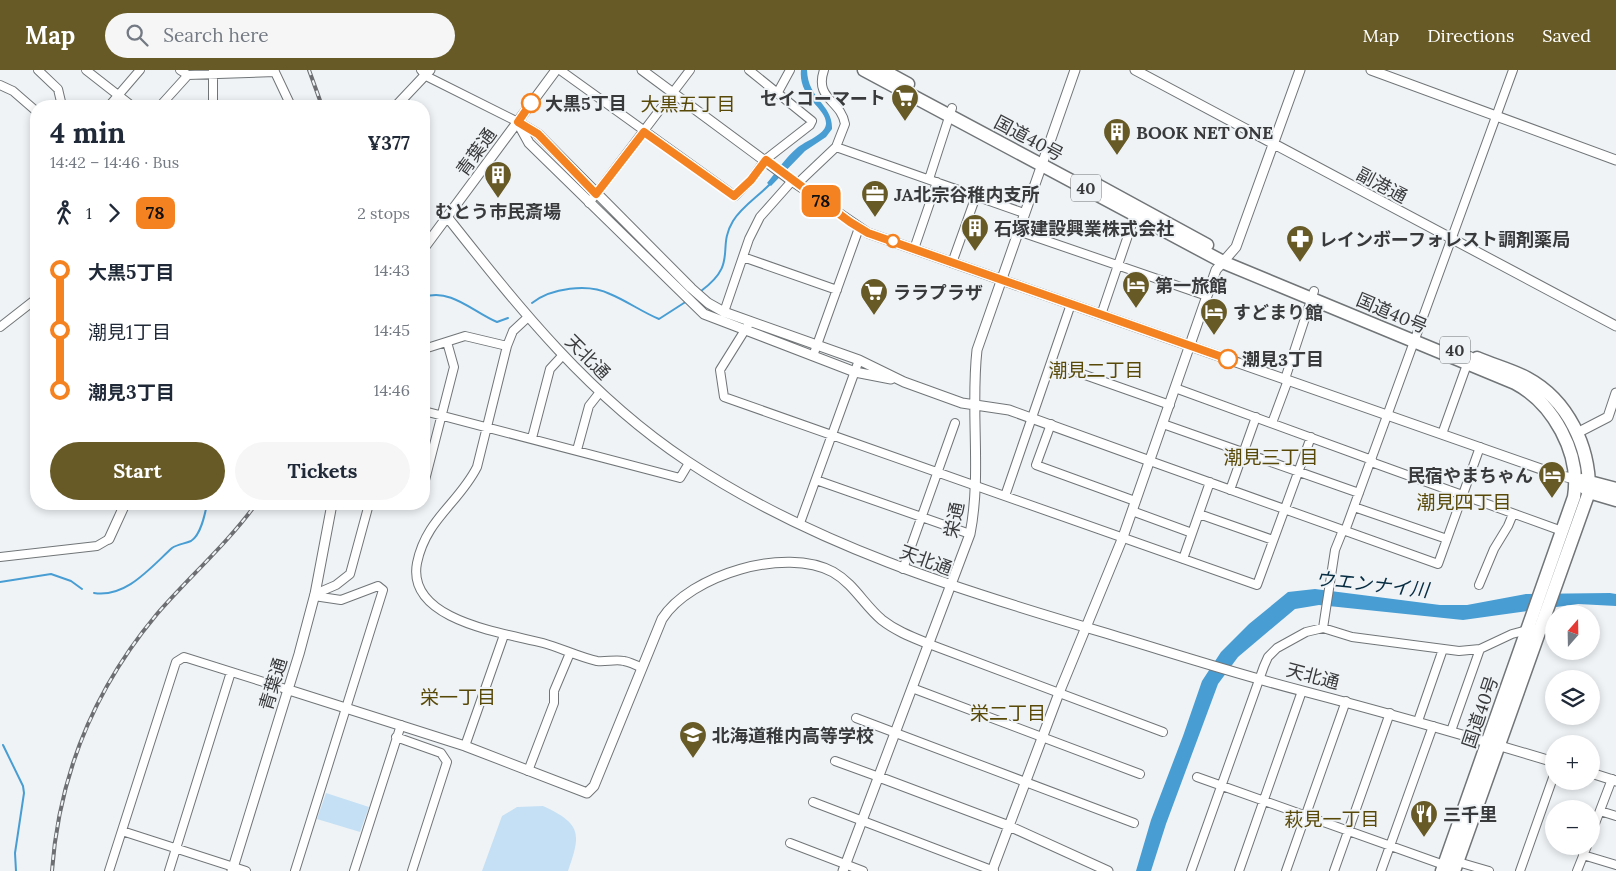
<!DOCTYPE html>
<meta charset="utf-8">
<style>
body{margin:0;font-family:Lora,"Noto Sans JP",serif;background:#f6f6f7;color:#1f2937;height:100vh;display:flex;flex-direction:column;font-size:19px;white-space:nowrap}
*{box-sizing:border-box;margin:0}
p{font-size:16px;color:#747a83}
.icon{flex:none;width:28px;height:28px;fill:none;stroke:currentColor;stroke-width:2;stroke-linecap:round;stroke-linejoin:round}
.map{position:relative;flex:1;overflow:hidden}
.sheet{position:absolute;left:30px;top:30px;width:400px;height:410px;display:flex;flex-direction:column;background:#fff;border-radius:20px;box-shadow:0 2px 8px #0003}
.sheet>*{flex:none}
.badge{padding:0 10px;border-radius:8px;font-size:18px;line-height:32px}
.needle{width:32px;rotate:20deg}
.fabs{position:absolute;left:1545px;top:535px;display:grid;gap:10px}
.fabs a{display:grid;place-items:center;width:55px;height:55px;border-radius:50%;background:#fff;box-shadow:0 2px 8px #0003;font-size:25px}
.map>.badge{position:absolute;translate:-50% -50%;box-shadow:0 0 0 2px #fff}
.legs{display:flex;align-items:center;gap:8px;height:55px;padding:0 20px;font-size:16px}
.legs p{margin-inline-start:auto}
.headline{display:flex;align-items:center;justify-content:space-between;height:85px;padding:0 20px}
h1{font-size:28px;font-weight:700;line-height:38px}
.primary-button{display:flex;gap:10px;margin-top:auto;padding:10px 20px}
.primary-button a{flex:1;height:58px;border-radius:30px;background:#675a26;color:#fff;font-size:20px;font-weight:700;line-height:58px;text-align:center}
.primary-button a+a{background:#f6f6f7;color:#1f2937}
ul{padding:0 20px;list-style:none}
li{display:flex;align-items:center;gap:18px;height:60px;font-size:19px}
li i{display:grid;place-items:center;width:8px;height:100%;margin:0 6px;background:currentColor}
li i::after{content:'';width:12px;height:12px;margin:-6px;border:4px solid;border-radius:50%;background:#fff}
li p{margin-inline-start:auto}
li:first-child i{background:linear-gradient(#0000 50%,currentColor 0)}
li:last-child i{background:linear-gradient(currentColor 50%,#0000 0)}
header{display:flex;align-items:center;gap:30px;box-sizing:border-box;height:70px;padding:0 25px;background:#675a26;color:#fff}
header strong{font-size:24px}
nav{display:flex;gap:28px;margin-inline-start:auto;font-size:18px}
.search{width:350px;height:45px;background:#f6f6f7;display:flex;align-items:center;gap:12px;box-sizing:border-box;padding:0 18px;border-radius:28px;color:#747a83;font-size:19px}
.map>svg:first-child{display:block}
.green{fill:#c5e0f4}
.water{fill:#489dd3}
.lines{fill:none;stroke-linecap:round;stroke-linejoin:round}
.stream{stroke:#489dd3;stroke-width:2}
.minor-casing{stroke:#717577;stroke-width:10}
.tertiary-casing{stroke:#717577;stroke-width:11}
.trunk-casing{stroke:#717577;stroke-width:15}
.minor{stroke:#fff;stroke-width:8}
.tertiary{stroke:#fff;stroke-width:9}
.trunk{stroke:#fff;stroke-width:12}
.rail-casing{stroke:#6c6e71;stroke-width:4}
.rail{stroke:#eff3f6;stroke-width:2;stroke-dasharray:5.5;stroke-linecap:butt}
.line-1-casing{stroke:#fff;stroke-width:11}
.line-1{stroke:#f58220;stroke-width:8}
.stop-1-dot{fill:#fff;stroke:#f58220;stroke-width:2.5}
.labels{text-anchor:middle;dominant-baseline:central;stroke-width:4;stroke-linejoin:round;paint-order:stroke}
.shield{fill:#eff3f6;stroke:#707274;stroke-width:1}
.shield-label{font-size:16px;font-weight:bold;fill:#393a3c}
.poi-label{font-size:18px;font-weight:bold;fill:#393a3c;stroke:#eff3f6;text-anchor:start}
.stop-label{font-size:18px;font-weight:bold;fill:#393a3c;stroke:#eff3f6;text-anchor:start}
.street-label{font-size:18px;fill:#393a3c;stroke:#eff3f6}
.neighbourhood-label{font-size:19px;fill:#584908;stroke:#eff3f6}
.water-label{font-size:19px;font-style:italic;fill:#072d43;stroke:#eff3f6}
</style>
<header>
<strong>Map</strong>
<div class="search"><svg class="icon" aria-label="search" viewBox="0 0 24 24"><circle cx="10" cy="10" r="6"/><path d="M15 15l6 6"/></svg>Search here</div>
<nav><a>Map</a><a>Directions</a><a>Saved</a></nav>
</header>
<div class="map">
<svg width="1616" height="801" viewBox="0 0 1616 801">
<rect width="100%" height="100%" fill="#eff3f6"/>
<!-- green -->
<path class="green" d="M326 723 369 737 360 762 317 749Z
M543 736C582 754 581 764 568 801H482L502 746 517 737Z"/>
<!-- water -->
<path class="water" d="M801 0H807C808 30 833 34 832 59L826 67 805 81 771 116 767 113C776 102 786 87 797 78 805 71 825 65 826 54 827 38 798 28 801 0Z
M1315 519 1440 535H1467L1526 524 1610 523 1616 524V536L1578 534 1463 550 1319 535 1295 539 1238 587 1218 614 1166 754 1151 801H1136L1151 750 1183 666 1202 611 1221 582 1249 554 1288 522Z"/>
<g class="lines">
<!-- stream -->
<path class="stream" d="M701 221C739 193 716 179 733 151 742 136 759 126 771 113
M424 227C451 218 473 242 497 252L508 248
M532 233C551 218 588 213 610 224 627 231 642 242 659 249L687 231
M0 512 51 504 71 511 82 519
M94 523C126 528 150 498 172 478 178 474 184 474 191 471 201 465 205 444 207 434
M3 675 23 716 24 723 15 783 16 801"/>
<defs>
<path id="minor" d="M38 0 58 19 62 36
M86 0 132 36
M180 0 188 5 275 2
M213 0V36
M274 0 291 36
M421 0 426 6 518 52
M560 0 735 126 751 110 765 90 810 55 812 51 749 0
M0 15 13 21 36 41
M778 22 790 0
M109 36 140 0
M160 36 188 5
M836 77 1024 143
M929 109 952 38
M797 114 836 77 845 54C841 30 814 29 824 0
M589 133 690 0
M1018 161 1207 226
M914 179 937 112
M743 187 837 220
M952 193 976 126
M724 242 749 169 760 147 792 111
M1101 245 1136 142
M750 252 720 300 724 327 1257 515 1311 367
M0 257 36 229
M507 276 513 261 527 248
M424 279 465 266 507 276 477 397C459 433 426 449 417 493 406 551 505 563 543 573 561 578 579 587 597 591 606 592 616 589 624 591 630 592 636 595 642 598
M813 286 859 158
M1051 293 1170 335
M1285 309 1314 221
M1175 318 1372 390
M424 341 680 408 689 393
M1272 353 1288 310
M1051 354 1036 395 1135 431
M1163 354 1359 423
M1442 364 1470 286
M532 368 550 299 562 286
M577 380 589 336 600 322
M1150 391 1438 494 1480 377
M1371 392 1562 461
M816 410 970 464
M424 414 454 297 447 272
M1230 420 1256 347
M1005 426 1071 234
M1354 437 1447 469
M1132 441 1192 463
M1199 444 1273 470
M800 453 859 290
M1345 461 1513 0
M0 487 97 476 109 469
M1183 489 1210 412
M903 499 955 353
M1479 515 1494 479 1508 456 1513 444
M315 524 336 515 350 504 369 434
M1323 558 1335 480 1343 460
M929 574 1163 662
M912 618 1140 704
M856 648 1134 753
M1418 651 1443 579
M1451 661 1480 579
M396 667 441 683 447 692 412 801
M465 676 504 565
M835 691 879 707
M528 701 554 633V621L570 583
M1197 707 1444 795 1458 792 1489 801
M813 732 994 801
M1600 741 1616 746
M122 761 246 801
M1591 764 1612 709
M790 773 863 801
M1583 785 1616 795
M109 801 176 592 184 587 289 620
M169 801 231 602
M295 801 383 520 378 516 341 530 314 526
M354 801 401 655
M1191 801 1264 596 1268 587 1277 578 1306 562 1323 558 1352 567 1459 581 1480 579 1512 564 1527 560
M1239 801 1302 621
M1286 801 1346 631
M1334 801 1390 643
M1381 801 1433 656
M1520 801 1554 705
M1577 801 1587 776"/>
<path id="tertiary" d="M642 0 792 111 868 163 1558 405 1575 409
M1135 0 1616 256
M1371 0 1616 90
M396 36 430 0
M518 52 538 64 691 218 708 233 724 242 859 290 904 312 962 333 1009 340 1150 391
M518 53 529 73 704 244 855 302 891 309
M448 148C520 239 589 326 687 391 813 475 959 520 1102 562 1169 582 1236 604 1303 621 1387 643 1471 667 1554 692
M424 178 556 0
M1577 363 1608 347 1616 323
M109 469 125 434
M289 620 465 676 587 723 594 716 662 549C690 505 786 476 833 502 854 514 864 535 882 550 896 561 912 567 929 574
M1591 703 1616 711
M879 707 1009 756 1108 801
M232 801 299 584 315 524 332 434
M843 801 970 464C982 403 970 341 977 280L1075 0
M992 801 1059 623 1123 467 1216 200 1236 177 1300 0"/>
<path id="trunk" d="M864 0 1225 193 1515 313C1553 333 1581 383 1574 427L1442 801
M882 0 908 14
M1097 115 1207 175
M1582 410 1616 419
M1584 417 1589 422 1616 430
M1454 801 1589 422C1590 377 1568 330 1527 308 1512 300 1493 295 1477 288"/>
</defs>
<!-- minor casing -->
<use href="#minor" class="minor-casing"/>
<!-- tertiary casing -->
<use href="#tertiary" class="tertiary-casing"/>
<!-- trunk casing -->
<use href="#trunk" class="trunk-casing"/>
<!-- minor -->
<use href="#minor" class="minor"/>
<!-- tertiary -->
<use href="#tertiary" class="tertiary"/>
<!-- trunk -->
<use href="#trunk" class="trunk"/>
<defs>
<path id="rail" d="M309 0 322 36
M52 801C59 705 95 618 157 544 189 507 227 474 256 434"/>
</defs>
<!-- rail casing -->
<use href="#rail" class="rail-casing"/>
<!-- rail -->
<use href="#rail" class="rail"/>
</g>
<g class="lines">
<defs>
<path id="line-1" d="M531 33 518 52 538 64 596 124 644 62 734 126 751 110 766 90 850 152 868 163 1228 289"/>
</defs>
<!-- line-1 casing -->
<use href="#line-1" class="line-1-casing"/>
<!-- line-1 -->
<use href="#line-1" class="line-1"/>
</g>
<!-- icons -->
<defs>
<symbol id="supermarket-pin" viewBox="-11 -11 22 30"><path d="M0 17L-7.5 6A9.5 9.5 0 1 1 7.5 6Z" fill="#675a26" stroke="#eff3f6"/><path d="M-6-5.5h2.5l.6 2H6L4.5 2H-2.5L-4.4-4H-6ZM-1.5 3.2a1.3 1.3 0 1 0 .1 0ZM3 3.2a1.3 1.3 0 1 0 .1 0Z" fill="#fff"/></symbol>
<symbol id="building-pin" viewBox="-11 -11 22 30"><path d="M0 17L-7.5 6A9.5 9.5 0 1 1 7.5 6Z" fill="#675a26" stroke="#eff3f6"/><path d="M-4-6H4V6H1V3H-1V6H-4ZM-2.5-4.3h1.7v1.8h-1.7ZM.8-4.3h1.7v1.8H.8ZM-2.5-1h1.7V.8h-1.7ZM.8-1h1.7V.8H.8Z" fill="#fff"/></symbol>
<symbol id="office-pin" viewBox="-11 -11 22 30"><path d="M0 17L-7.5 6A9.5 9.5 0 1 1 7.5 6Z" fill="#675a26" stroke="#eff3f6"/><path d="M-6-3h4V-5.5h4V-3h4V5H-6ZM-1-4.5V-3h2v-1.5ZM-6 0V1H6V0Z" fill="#fff"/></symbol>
<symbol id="pharmacy-pin" viewBox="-11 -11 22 30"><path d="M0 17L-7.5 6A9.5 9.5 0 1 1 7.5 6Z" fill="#675a26" stroke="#eff3f6"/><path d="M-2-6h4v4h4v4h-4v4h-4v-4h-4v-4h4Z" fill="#fff"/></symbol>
<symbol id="hotel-pin" viewBox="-11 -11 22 30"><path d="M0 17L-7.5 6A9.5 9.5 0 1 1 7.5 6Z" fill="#675a26" stroke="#eff3f6"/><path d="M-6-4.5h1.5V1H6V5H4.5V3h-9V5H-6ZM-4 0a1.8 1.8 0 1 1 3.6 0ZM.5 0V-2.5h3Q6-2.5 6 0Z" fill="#fff"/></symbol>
<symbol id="school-pin" viewBox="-11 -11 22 30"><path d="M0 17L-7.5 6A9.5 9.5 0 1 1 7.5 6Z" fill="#675a26" stroke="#eff3f6"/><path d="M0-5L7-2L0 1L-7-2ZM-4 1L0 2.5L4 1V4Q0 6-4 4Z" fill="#fff"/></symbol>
<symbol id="restaurant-pin" viewBox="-11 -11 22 30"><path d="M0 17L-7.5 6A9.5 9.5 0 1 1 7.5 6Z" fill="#675a26" stroke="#eff3f6"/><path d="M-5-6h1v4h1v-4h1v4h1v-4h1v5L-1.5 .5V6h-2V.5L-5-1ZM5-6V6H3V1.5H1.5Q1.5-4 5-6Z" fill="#fff"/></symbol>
</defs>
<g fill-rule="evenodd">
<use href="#supermarket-pin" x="889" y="12" width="32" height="43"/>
<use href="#building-pin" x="1101" y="46" width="32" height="43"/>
<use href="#building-pin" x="482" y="89" width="32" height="43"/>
<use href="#office-pin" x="859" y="108" width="32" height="43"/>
<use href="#building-pin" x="959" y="142" width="32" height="43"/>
<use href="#pharmacy-pin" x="1284" y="153" width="32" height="43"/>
<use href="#hotel-pin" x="1120" y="199" width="32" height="43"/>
<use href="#supermarket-pin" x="858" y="206" width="32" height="43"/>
<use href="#hotel-pin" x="1198" y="226" width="32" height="43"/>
<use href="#hotel-pin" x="1536" y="389" width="32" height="43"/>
<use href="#school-pin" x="677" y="649" width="32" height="43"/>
<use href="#restaurant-pin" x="1408" y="728" width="32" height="43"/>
</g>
<!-- markers -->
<g class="stop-1-dot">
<circle cx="531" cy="33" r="9"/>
<circle cx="893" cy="171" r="6"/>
<circle cx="1228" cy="289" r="9"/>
</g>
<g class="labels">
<!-- shield labels -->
<g class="shield">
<rect x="1071" y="104.5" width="30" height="27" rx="4"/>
<rect x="1440" y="266.5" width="30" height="27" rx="4"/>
</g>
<g class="shield-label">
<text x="1086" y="118">40</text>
<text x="1455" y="280">40</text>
</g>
<!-- poi labels -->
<g class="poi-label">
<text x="886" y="28" text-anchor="end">セイコーマート</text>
<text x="1136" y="62">BOOK NET ONE</text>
<text x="894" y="124">JA北宗谷稚内支所</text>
<text x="498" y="141" text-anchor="middle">むとう市民斎場</text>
<text x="994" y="158">石塚建設興業株式会社</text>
<text x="1319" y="169">レインボーフォレスト調剤薬局</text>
<text x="1155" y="215">第一旅館</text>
<text x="893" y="222">ララプラザ</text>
<text x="1233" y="242">すどまり館</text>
<text x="1533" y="405" text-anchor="end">民宿やまちゃん</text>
<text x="712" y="665">北海道稚内高等学校</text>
<text x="1443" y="744">三千里</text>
</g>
<!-- stop labels -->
<g class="stop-label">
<text x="545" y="33">大黒5丁目</text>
<text x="1242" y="289">潮見3丁目</text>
</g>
<!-- street labels -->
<g class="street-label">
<text transform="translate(1029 68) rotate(28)">国道40号</text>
<text transform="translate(476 82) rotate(-54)">青葉通</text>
<text transform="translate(1382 115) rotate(28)">副港通</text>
<text transform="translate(1392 243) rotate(23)">国道40号</text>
<text transform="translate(588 287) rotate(45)">天北通</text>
<text transform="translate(954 450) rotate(-78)">栄通</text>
<text transform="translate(926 490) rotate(20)">天北通</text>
<text transform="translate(1313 606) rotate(15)">天北通</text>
<text transform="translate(273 614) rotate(-73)">青葉通</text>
<text transform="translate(1480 642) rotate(-71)">国道40号</text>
</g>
<!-- neighbourhood labels -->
<g class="neighbourhood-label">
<text x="688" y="34">大黒五丁目</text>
<text x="1096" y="300">潮見二丁目</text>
<text x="1271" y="387">潮見三丁目</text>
<text x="1464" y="432">潮見四丁目</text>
<text x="458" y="627">栄一丁目</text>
<text x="1008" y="643">栄二丁目</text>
<text x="1332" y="749">萩見一丁目</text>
</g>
<!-- water labels -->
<g class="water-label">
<text transform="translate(1372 514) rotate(6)">ウエンナイ川</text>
</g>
</g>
</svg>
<div class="fabs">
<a><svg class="needle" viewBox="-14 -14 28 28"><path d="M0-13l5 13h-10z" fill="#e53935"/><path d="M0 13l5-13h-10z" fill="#747a83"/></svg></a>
<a><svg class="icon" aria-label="layers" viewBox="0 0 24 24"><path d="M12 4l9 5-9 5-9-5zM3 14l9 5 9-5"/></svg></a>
<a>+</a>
<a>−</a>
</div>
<b class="badge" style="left:821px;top:131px;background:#f58220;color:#111">78</b>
<section class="sheet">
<div class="headline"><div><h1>4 min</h1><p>14:42 – 14:46 · Bus</p></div><b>¥377</b></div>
<div class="legs"><svg class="icon" aria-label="walk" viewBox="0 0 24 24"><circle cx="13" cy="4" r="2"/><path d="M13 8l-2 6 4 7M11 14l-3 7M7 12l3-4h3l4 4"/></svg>1<svg class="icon" aria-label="forward" viewBox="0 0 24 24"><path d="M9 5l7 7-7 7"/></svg><b class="badge" style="background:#f58220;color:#111">78</b><p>2 stops</p></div>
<ul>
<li><i style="color:#f58220"></i><b>大黒5丁目</b><p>14:43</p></li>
<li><i style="color:#f58220"></i><span>潮見1丁目</span><p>14:45</p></li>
<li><i style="color:#f58220"></i><b>潮見3丁目</b><p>14:46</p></li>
</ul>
<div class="primary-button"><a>Start</a><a>Tickets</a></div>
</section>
</div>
